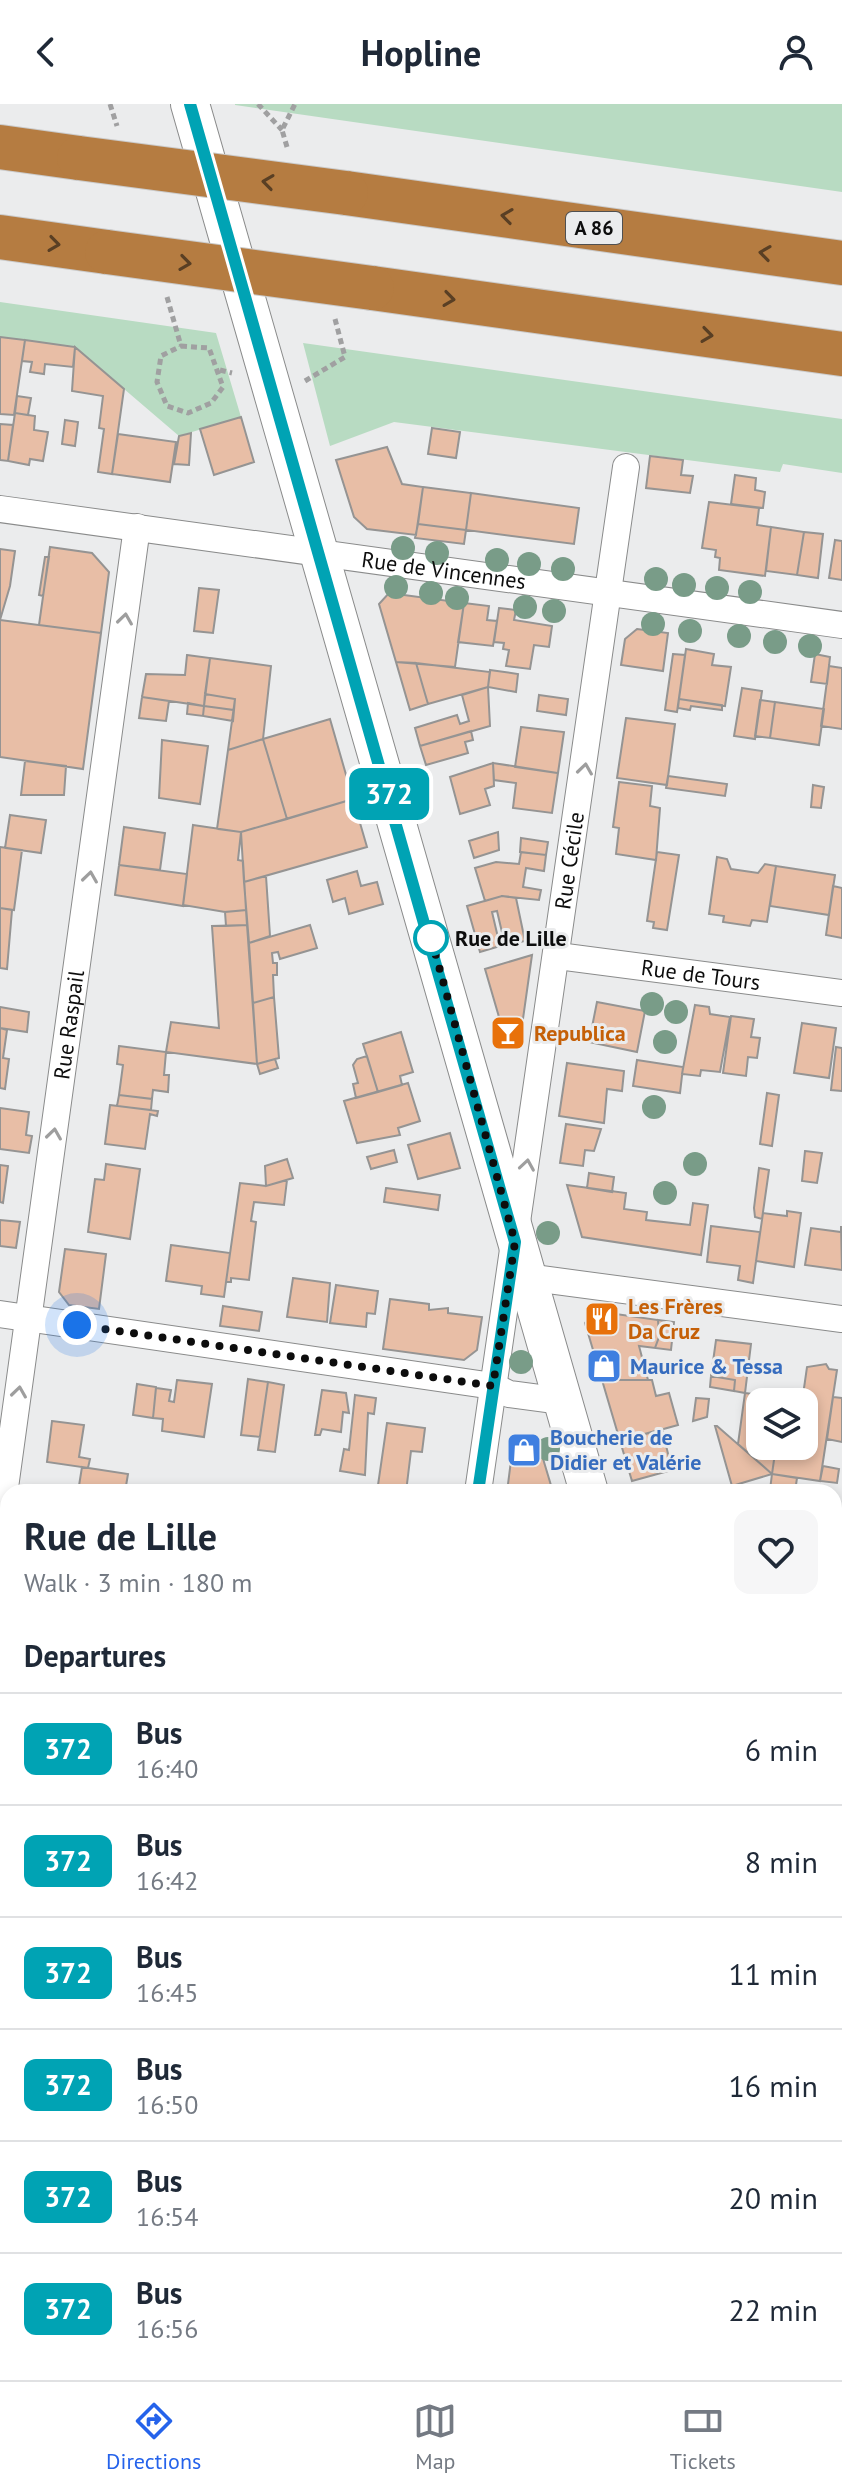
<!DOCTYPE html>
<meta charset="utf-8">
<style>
body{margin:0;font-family:"PT Sans",sans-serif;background:#f6f6f7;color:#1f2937;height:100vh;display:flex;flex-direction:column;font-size:30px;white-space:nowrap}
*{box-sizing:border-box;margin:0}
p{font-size:26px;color:#747a83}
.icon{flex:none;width:44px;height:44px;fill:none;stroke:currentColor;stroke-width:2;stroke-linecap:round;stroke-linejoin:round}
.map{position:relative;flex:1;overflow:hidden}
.side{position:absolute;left:0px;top:1380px;width:842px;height:896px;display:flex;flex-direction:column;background:#fff;border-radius:24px 24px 0 0;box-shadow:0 4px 12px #0003}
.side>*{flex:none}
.badge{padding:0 16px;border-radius:12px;font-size:28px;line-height:52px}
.fabs{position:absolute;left:746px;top:1284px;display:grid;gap:16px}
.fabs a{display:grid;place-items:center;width:72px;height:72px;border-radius:16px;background:#fff;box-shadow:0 4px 12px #0003;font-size:40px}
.you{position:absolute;width:40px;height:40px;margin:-20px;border:6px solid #fff;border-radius:50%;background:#1a73e8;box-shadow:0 0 0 12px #1a73e833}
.map>.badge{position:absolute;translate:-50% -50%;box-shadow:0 0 0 4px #fff}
h2{padding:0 24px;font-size:30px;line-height:72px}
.round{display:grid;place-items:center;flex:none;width:84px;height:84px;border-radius:16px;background:#f6f6f7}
.head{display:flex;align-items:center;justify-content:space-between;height:136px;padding:0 24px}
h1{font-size:38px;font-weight:800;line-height:60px}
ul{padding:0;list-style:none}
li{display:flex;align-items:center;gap:24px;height:112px;padding:0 24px;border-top:2px solid #e0e1e3}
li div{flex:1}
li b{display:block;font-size:30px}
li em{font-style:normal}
li .badge{min-width:88px;font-weight:700;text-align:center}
header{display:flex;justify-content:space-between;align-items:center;height:104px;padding:0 24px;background:#fff;font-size:36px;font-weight:800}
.menu{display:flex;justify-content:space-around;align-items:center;height:112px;border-top:2px solid #e0e1e3;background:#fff;font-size:22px;color:#747a83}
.menu a{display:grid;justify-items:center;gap:4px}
.menu .selected{color:#2563eb}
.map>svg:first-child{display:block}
.green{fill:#b8dbc2}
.building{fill:#e8bea6;stroke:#959493;stroke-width:2}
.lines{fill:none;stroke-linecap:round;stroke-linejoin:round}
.minor-casing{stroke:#8a8b8b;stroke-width:28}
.secondary-casing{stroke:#8a8b8b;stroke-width:40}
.motorway-casing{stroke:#cacaca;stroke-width:46}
.path{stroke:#a0a0a1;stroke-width:5;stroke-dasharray:6 4;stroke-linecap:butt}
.minor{stroke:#fff;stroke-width:26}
.secondary{stroke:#fff;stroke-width:38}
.motorway{stroke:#b57c41;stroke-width:44}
.motorway-bridge-casing{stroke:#cacaca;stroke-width:46;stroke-linecap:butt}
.motorway-bridge{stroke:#b57c41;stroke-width:44}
.tree{fill:#799c88}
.oneway{stroke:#593f24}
.oneway2{stroke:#9e9e9e}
.line-casing{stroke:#fff;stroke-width:18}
.line{stroke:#00a3b4;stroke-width:12}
.walk{stroke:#0d0d0d;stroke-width:8;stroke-dasharray:0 14.4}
.stop-dot{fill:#fff;stroke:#00a3b4;stroke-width:4}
.labels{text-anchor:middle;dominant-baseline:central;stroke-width:6;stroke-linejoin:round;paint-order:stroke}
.shield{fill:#ebeced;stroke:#505050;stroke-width:2}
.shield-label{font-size:20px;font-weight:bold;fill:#0d0d0d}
.street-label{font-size:22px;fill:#0d0d0d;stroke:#ebeced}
.stop-label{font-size:22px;font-weight:bold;fill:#0d0d0d;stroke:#ebeced;text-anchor:start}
.food-label{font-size:22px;font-weight:bold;fill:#c56008;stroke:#ebeced;text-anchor:start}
.shop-label{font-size:22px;font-weight:bold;fill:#366cbe;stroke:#ebeced;text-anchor:start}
</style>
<header><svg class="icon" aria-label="back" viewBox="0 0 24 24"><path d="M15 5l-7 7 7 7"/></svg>Hopline<svg class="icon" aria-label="person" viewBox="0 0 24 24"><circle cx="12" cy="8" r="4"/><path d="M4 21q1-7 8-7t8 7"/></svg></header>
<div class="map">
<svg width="842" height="2276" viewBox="0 0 842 2276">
<rect width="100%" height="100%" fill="#ebeced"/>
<!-- green -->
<path class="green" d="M235 0H842V88L235 1Z
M0 198 216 229 241 313 179 332 75 243 0 233Z
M303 239 842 315V369L783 360 780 368 394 318 330 342Z"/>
<!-- building -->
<path class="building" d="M0 233 25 236 14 311 0 310Z
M25 236 75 243 73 263 45 260 44 270 30 268 32 258 22 257Z
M75 243 124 285 112 370 98 368 104 325 99 324 103 292 72 287Z
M17 292 31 294 28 311 15 309Z
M15 309 35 312 34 326 48 328 43 357 30 355 29 361 8 357Z
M241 313 254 358 214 371 200 325Z
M65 316 78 318 75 342 62 340Z
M0 320 13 321 8 357 0 356Z
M432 324 460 328 456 354 428 350Z
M191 329 189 361 174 360 179 332Z
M118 330 176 338 170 378 112 370Z
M387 343 402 380 423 383 416 431 367 425 354 413 336 356Z
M650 352 683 356 681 371 693 372 690 389 646 384Z
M735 371 756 374 755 386 765 388 763 404 731 400Z
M423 383 471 389 466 426 418 420Z
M471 389 579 404 574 440 466 426Z
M709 398 759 404 757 421 771 423 765 472 719 466 720 454 715 453 716 446 702 444Z
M418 420 466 426 464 440 415 434Z
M771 423 804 428 797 471 766 467Z
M804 428 823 430 818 474 797 471Z
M835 436 842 437V476L829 474Z
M50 443 92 449 109 468 101 529 39 521Z
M0 445 15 447 10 482 0 516Z
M45 453H49L43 492 39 491Z
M199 484 219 486 213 529 194 527Z
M389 489 464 499 455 563 396 558 379 500Z
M464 499 489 502 487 516 497 517 493 542 458 538Z
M499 504 516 506 514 516 552 522 549 543 534 541 530 565 506 562 509 546 503 545 504 539 494 538Z
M0 516 101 529 83 665 0 653Z
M637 525 668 529 663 567 621 561 625 535Z
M686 545 714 550 712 561 731 563 725 602 679 595Z
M673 550 685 551 677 608 665 606Z
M815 550 830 553 827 580 811 578Z
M187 551 210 554 204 602 142 593 146 570 185 571Z
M210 554 271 562 263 635 228 646 235 595 205 590Z
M396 558 416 559 428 600 410 606Z
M416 559 490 568 488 583 428 600Z
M829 562 842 564V625L821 622Z
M490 566 518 570 516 588 488 583Z
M488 583 490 622 420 642 415 624 457 611 460 620 469 617 462 591Z
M742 584 762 587 755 635 734 632Z
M205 590 235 595 234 606 204 602Z
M539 591 568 595 566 611 537 607Z
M142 593 169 597 166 617 139 614Z
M679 595 722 601V606L691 602 690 606 678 604Z
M760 596 775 598 770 634 755 632Z
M775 598 824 605 819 641 770 634Z
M188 599 204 602 203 612 187 610Z
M204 602 234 606 233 617 203 612Z
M626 614 675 620 667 681 617 674Z
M330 615 353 695 287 715 263 635Z
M521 623 564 628 558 669 515 663Z
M471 627 473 636 465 638 468 649 426 661 420 642Z
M263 635 287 715 241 728 217 725 228 646Z
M162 636 208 642 200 700 159 694Z
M25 657 66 662 64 691H21Z
M493 659 494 682 485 685 490 701 460 710 450 673Z
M493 659 558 669 552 709 513 704 516 679 494 676Z
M668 672 727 680 725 692 666 684Z
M619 678 652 682 650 702 660 704 656 756 616 750 619 724 613 723Z
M813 681 824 683 821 704 811 703Z
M353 695 367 743 244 778 241 728Z
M10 711 46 716 41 749 5 744Z
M193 721 241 728 238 756 243 757 246 806 225 808 183 801Z
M124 723 165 729 160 766 119 761Z
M498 728 499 746 474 754 469 737Z
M521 734 548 738 546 751 520 748Z
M0 743 22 746 14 806 0 804Z
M521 748 546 751 544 767 526 764 523 783 541 786 539 796 502 792 485 797 475 764 496 758 519 760Z
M657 748 679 751 667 826 653 824 654 818 647 817Z
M717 753 727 755 731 765 758 769 765 760 776 762 767 818 752 816 750 822 723 818 724 812 709 810Z
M119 761 187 770 183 802 115 791Z
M776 762 835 771 829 811 770 802Z
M357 767 361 782 377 778 383 800 349 810 345 794 333 798 327 776Z
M266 772 270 832 249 839 244 778Z
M833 782 842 784V834L826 831Z
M502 792 516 794 525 837 505 841 497 807 492 808 500 842 480 848 467 802Z
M0 804 12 806 7 865 0 864Z
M246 806 247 821 226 822 225 808Z
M247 821 257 960 166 948 171 918 219 924 212 822Z
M310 821 317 844 280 855 278 848 272 849 273 859H277V871H273L274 893 253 899 249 839Z
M532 851 520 936 506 937 485 865Z
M274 893 279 954 257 960 253 899Z
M597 898 645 907 637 948 589 938Z
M695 901 709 903 710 910 730 913 720 968 701 966 700 972 682 970Z
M0 903 29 908 27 928 0 924Z
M731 912 754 915 751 933 760 934 757 954 748 953 746 972 723 969Z
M802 919 836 924 829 974 794 969Z
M0 924 7 926 3 954 9 955 5 985 0 984Z
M401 928 413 968 400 972 402 981 378 988 363 940Z
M119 942 166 948 164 971H169L168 988 153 986 152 995 119 991 123 961 117 960Z
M836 943 842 944V987L831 986Z
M367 952 378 988 356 994 353 980 358 979 353 961 357 955Z
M275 955 278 964 260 970 257 960Z
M637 956 683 963 680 989 633 982Z
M567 959 624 967 622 987 607 985 604 1019 559 1012Z
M408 979 420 1017 398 1024 400 1031 357 1039 344 997Z
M767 989 779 991 772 1042 760 1040Z
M119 991 152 995 151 1006 117 1002Z
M110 1001 158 1007 157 1012 150 1010 145 1045 105 1040Z
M0 1004 29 1008 26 1031 32 1032 29 1049 0 1045Z
M566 1020 601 1025 594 1047 585 1046 583 1062 560 1059Z
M450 1029 460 1064 418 1075 408 1041Z
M394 1046 397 1058 371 1065 367 1053Z
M805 1047 822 1049 817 1079 802 1077Z
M287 1055 293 1074 266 1082 265 1062Z
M106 1060 140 1065 130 1135 88 1128 95 1075 104 1076Z
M0 1061 8 1062 3 1099 0 1098Z
M759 1064 769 1066 762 1115 755 1113 754 1104Z
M589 1069 614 1073 612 1088 587 1084Z
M287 1076 284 1101 254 1098 251 1117 256 1118 249 1176 231 1174V1178H226L240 1079 266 1082Z
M567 1081 626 1089 624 1105 647 1108 646 1116 690 1121 693 1099 708 1101 701 1151 582 1133Z
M386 1084 440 1091 438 1106 384 1098Z
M787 1107 801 1109 794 1163 756 1157 763 1109 787 1112Z
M0 1116 20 1118 16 1144 0 1142Z
M711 1122 760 1128 753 1179 738 1176 740 1162 707 1158Z
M841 1122 842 1166 805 1161 811 1124 841 1128Z
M171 1141 230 1149 224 1193 201 1190 202 1182 166 1177Z
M65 1145 106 1150 99 1205 69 1201 59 1188Z
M293 1174 330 1179 327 1218 287 1213Z
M336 1181 378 1187 375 1210 367 1209 366 1223 330 1219Z
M390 1195 429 1200V1206L448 1204V1209L482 1213 477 1246 464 1256 383 1245Z
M223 1202 262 1208 259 1227 220 1222Z
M595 1207 658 1216 659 1233 655 1244 639 1242 648 1276H602L585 1219Z
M658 1216 674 1218 671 1246 655 1244 659 1233Z
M716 1236 751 1240 745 1289 734 1287 735 1276 711 1272Z
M826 1260 829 1265 837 1266 820 1377 772 1370 776 1342H804L802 1298 807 1263Z
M711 1272 735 1276 734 1287 710 1283Z
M248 1275 268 1278 260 1333 241 1331Z
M177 1276 212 1280 204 1333 162 1327 163 1315 153 1314 156 1284 171 1286 169 1297 174 1298Z
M602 1276H652L656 1292 669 1289 678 1321 620 1337Z
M268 1278 284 1281 275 1348 258 1346Z
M137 1280 156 1283 153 1314 133 1311Z
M322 1286 346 1289 349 1309 343 1308 341 1328 322 1325 320 1331H315Z
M745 1289 783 1294 782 1298H760V1342H776L772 1370 738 1340Z
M355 1291 376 1294 374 1310 368 1309 365 1371 340 1367 344 1345 349 1346Z
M833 1293 842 1294V1338L827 1335Z
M696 1294 709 1295 707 1313 693 1317Z
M52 1317 84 1321 79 1353 90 1355 88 1364 47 1358Z
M387 1319 425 1324 422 1348 411 1347 406 1388H377Z
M715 1322H717L772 1370 732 1382Z
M662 1325 672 1366 632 1377 620 1337Z
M538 1338 553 1388H507L513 1341Z
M823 1362 839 1365 837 1379 820 1377Z
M82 1363 128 1370 125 1388H78Z
M772 1370 797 1374 795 1388 770 1386Z
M834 1427 842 1428V1478L834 1477Z
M834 1582 842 1583V1621L834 1620Z
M0 1664 8 1665V1706L0 1705Z
M4 1765 8 1766V1826L0 1825Z
M834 1771 842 1772V1820L834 1818Z
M0 1837 8 1838 5 1870 8 1886 0 1885Z
M0 1885 8 1886V1909L0 1907Z
M0 2001H8V2058L0 2057Z
M842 2013V2092L838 2093 834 2078V2016Z
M0 2132 8 2133V2234L0 2233Z
M50 2268H134L188 2276H49Z
M428 2268H455L454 2276H427Z
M455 2268H504L503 2276H454Z
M602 2268H666L665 2276H600Z
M666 2268H806L808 2270 807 2276H665Z"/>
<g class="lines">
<defs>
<g id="minor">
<path id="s1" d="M0 405 842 521"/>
<path id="s2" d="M558 852 842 889"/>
<path d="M526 1173 842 1215"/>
<path d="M0 1210 493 1282 509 1290 562 1297"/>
<path id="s3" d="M478 1388 626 363"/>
<path id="s4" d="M0 1420 137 423"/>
<path d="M834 1542 842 1543"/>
<path d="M834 1876 842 1877"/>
<path d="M0 2097 8 2098"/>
<path d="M834 2226V2276"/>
<path d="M355 2276 356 2268"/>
</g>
<path id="secondary" d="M190 0 589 1388
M834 2211 842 2236"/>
<path id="motorway" d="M0 43 79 54
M346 89 842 159
M0 133 107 148
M372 184 842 250"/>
</defs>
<!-- minor casing -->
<use href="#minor" class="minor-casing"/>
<!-- secondary casing -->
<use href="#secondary" class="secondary-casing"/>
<!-- motorway casing -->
<use href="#motorway" class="motorway-casing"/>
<!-- path -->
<path class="path" d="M110 0 117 22
M258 0 282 26
M287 43 282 26 295 0
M167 193 181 242
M181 242 209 244 223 283 211 299 188 309 167 302 157 278 161 252Z
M220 266 232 269
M305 277 345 253 335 215"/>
<!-- minor -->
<use href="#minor" class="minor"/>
<!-- secondary -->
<use href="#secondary" class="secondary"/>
<!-- motorway -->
<use href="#motorway" class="motorway"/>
<defs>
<path id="motorway-bridge" d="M79 54 346 89
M107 148 372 184"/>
</defs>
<!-- motorway-bridge casing -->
<use href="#motorway-bridge" class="motorway-bridge-casing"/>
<!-- motorway-bridge -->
<use href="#motorway-bridge" class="motorway-bridge"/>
</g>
<!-- trees -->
<g class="tree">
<circle cx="403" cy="444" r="12"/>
<circle cx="437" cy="449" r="12"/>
<circle cx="497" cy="456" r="12"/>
<circle cx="529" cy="460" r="12"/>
<circle cx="563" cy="465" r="12"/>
<circle cx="656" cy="475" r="12"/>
<circle cx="684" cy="481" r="12"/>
<circle cx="396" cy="483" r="12"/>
<circle cx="717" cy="484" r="12"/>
<circle cx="750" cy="488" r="12"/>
<circle cx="431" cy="489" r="12"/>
<circle cx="457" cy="494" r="12"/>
<circle cx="525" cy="503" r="12"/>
<circle cx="554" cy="507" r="12"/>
<circle cx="653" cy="520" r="12"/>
<circle cx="690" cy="527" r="12"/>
<circle cx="739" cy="532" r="12"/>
<circle cx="775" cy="538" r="12"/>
<circle cx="810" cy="542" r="12"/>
<circle cx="652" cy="900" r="12"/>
<circle cx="676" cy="908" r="12"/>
<circle cx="665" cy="938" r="12"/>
<circle cx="654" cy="1003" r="12"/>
<circle cx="695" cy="1060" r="12"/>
<circle cx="665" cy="1089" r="12"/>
<circle cx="548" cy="1129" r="12"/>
<circle cx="521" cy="1258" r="12"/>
<circle cx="548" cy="1345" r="12"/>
</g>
<!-- one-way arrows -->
<defs><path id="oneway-chevron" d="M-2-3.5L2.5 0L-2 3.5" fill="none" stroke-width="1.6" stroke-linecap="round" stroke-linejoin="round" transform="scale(2)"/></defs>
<g class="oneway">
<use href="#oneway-chevron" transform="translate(268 78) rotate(-172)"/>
<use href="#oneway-chevron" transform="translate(507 112) rotate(-172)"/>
<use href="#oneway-chevron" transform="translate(54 140) rotate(8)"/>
<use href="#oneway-chevron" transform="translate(765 149) rotate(-172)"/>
<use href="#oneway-chevron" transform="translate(185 159) rotate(8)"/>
<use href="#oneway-chevron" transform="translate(449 195) rotate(8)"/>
<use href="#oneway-chevron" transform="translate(707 231) rotate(8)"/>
</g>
<g class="oneway2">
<use href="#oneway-chevron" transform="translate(125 515) rotate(-82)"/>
<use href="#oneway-chevron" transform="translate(585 665) rotate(-82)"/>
<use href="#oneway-chevron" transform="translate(90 773) rotate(-82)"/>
<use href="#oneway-chevron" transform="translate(54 1030) rotate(-82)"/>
<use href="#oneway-chevron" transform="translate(527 1061) rotate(-81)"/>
<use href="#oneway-chevron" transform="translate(19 1288) rotate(-82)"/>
</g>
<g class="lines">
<defs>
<path id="line" d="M190 0 515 1138 478 1388"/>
</defs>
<!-- line casing -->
<use href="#line" class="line-casing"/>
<!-- line -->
<use href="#line" class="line"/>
<!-- walk -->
<path class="walk" d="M77 1221 493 1282 515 1138 430 830 431 834"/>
</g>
<!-- icons -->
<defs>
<symbol id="bar-square" viewBox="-11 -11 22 22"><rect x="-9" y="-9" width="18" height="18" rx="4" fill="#e8710a" stroke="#ebeced"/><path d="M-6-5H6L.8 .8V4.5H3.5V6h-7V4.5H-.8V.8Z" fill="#fff"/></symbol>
<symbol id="restaurant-square" viewBox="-11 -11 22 22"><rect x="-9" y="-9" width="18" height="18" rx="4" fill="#e8710a" stroke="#ebeced"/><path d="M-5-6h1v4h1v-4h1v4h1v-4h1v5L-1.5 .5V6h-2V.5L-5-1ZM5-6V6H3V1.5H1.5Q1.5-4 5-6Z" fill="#fff"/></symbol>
<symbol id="shop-square" viewBox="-11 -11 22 22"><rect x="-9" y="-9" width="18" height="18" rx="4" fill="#3f7fe0" stroke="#ebeced"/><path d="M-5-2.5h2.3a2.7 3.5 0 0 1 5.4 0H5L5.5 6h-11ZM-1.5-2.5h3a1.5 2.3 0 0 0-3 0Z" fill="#fff"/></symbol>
</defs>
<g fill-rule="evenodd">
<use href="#bar-square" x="488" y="909" width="40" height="40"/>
<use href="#restaurant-square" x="582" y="1195" width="40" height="40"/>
<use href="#shop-square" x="584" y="1242" width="40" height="40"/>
<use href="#shop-square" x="504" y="1326" width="40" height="40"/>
</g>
<!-- markers -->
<circle class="stop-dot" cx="431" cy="834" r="16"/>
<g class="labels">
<!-- shield labels -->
<rect class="shield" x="566" y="108" width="56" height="32" rx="6"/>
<g class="shield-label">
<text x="594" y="124">A 86</text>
</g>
<!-- street labels -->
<g class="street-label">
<text stroke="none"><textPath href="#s1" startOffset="448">Rue de Vincennes</textPath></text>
<text stroke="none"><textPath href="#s3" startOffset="638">Rue Cécile</textPath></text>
<text stroke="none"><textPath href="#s2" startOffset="144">Rue de Tours</textPath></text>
<text stroke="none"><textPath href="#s4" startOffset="504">Rue Raspail</textPath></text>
</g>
<!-- stop labels -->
<g class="stop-label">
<text x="455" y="834">Rue de Lille</text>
</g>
<!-- food labels -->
<g class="food-label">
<text x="534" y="929">Republica</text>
<text x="628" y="1202">Les Frères<tspan x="628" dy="25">Da Cruz</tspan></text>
</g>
<!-- shop labels -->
<g class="shop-label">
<text x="630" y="1262">Maurice &amp; Tessa</text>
<text x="550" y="1333">Boucherie de<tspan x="550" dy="25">Didier et Valérie</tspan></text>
</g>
</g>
</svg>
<div class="fabs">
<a><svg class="icon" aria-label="layers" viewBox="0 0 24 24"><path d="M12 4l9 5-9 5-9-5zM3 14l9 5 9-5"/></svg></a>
</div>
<div class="you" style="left:77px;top:1221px"></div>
<b class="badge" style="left:389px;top:690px;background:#00a3b4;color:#fff">372</b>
<section class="side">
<div class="head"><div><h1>Rue de Lille</h1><p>Walk · 3 min · 180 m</p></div><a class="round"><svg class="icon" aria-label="heart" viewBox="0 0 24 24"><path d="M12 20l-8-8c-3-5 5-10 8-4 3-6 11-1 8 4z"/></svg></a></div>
<h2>Departures</h2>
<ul>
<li><span class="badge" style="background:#00a3b4;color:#fff">372</span><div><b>Bus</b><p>16:40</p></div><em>6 min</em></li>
<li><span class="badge" style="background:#00a3b4;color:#fff">372</span><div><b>Bus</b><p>16:42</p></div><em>8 min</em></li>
<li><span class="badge" style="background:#00a3b4;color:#fff">372</span><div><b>Bus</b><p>16:45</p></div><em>11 min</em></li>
<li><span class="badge" style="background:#00a3b4;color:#fff">372</span><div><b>Bus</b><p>16:50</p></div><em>16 min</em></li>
<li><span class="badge" style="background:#00a3b4;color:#fff">372</span><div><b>Bus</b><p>16:54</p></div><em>20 min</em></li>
<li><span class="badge" style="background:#00a3b4;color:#fff">372</span><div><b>Bus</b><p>16:56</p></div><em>22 min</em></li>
</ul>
</section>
</div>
<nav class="menu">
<a class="selected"><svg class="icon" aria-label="directions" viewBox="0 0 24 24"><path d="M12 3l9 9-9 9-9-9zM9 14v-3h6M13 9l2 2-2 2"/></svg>Directions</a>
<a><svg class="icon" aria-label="map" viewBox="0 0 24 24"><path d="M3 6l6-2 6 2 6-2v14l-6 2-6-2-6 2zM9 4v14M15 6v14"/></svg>Map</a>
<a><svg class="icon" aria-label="tickets" viewBox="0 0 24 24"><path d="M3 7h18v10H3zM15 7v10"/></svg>Tickets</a>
</nav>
